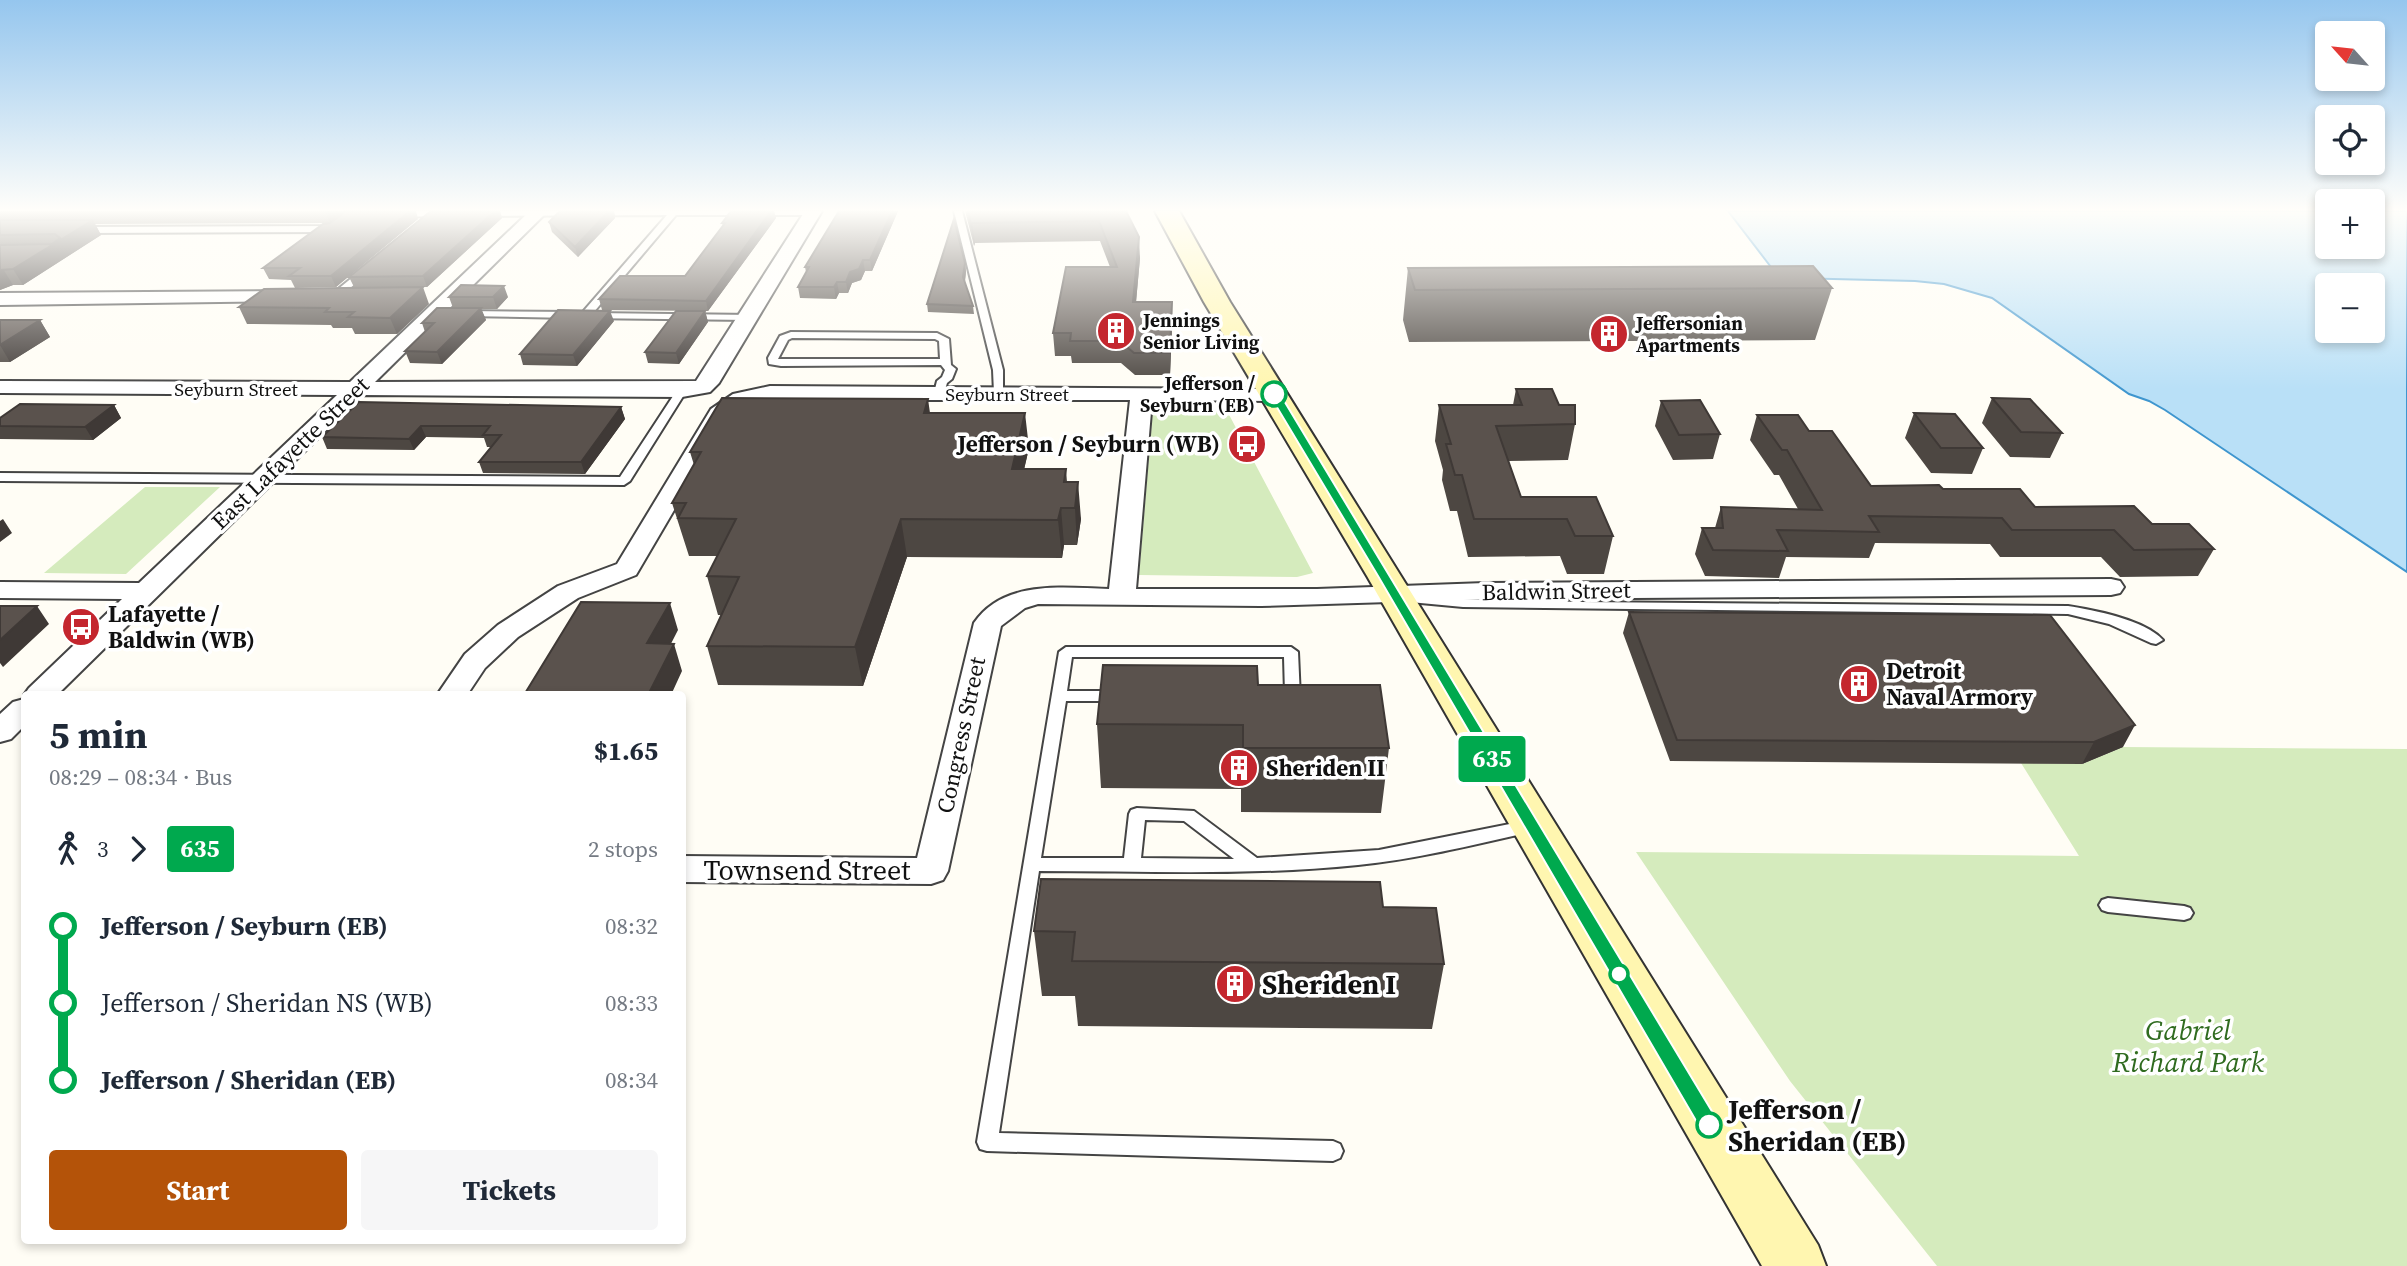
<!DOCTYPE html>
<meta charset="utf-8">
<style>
body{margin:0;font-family:"Source Serif 4",serif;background:#f6f6f7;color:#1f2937;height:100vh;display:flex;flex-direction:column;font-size:26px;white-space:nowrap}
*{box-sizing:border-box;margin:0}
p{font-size:23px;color:#747a83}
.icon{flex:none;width:38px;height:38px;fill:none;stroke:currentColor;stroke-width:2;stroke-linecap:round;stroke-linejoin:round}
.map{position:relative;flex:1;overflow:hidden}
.details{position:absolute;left:21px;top:691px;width:665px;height:553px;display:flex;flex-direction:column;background:#fff;border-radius:7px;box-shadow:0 4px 10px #0003}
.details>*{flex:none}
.badge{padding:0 14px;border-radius:5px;font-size:24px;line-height:46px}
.needle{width:46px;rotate:297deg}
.controls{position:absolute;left:2315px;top:21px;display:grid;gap:14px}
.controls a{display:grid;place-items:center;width:70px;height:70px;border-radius:7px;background:#fff;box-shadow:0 4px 10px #0003;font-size:35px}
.map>.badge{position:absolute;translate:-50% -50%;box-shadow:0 0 0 4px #fff}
.legs{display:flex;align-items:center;gap:10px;height:77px;padding:0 28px;font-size:23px}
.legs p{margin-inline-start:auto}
.summary{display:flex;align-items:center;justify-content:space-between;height:119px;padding:0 28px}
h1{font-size:38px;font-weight:700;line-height:52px}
.button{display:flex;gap:14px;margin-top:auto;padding:14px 28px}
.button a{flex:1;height:80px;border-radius:7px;background:#b45309;color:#fff;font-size:28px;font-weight:700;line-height:80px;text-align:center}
.button a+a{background:#f6f6f7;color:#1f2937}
ul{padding:0 28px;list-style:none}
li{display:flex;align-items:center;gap:24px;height:77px;font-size:26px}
li i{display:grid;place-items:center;width:10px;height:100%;margin:0 9px;background:currentColor}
li i::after{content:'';width:18px;height:18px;margin:-9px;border:5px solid;border-radius:50%;background:#fff}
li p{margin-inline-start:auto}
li:first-child i{background:linear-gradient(#0000 50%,currentColor 0)}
li:last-child i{background:linear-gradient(currentColor 50%,#0000 0)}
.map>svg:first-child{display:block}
.green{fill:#d5ebbd}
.water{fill:#b9e0f7;stroke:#3f96cf;stroke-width:2;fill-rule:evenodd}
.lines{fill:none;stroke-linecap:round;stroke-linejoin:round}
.lane-casing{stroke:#444;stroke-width:4}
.street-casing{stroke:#444;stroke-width:4}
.secondary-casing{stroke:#333;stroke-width:4}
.lane{fill:#fff;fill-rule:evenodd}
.street{fill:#fff;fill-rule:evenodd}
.secondary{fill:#fff6b0;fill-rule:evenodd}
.wall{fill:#4d4742}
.shaded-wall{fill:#3f3936}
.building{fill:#5a524d;stroke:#3f3936;stroke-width:2}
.line-1{fill:#00a94e;stroke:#fff;stroke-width:2}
.stop-1-dot{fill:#fff;stroke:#00a94e;stroke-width:3.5}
.labels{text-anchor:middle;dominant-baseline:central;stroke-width:7;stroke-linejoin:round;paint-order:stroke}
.far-poi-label{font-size:19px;font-weight:bold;fill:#111;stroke:#fff;text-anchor:start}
.far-stop-label{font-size:19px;font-weight:bold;fill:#111;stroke:#fff;text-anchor:end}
.far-street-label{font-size:19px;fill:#111;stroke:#fff}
.poi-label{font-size:23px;font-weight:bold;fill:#111;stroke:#fff;text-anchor:start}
.street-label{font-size:23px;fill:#111;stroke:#fff}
.near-street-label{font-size:28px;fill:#111;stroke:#fff}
.near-poi-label{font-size:28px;font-weight:bold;fill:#111;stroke:#fff;text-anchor:start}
.near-park-label{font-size:28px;font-style:italic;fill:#2f6b1f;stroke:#fff}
.near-stop-label{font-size:28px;font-weight:bold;fill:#111;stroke:#fff;text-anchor:start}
</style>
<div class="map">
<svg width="2407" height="1266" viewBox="0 0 2407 1266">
<rect width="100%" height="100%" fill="#fffdf5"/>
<!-- green -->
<path class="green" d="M1153 409H1226L1313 573 1297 577 1139 575Z
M145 487H220L126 574 44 573Z
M2123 747 2407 749V1266H1937L1790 1081 1636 852 2079 856 2021 763 2082 764Z"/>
<!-- water -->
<path class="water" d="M1728 211H2327L2328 247H2373V211H2407V572L2165 410 2149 401 2129 394 1992 298 1944 284 1915 281 1792 278 1774 271ZM2328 285H2373V331H2328Z"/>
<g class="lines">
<defs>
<path id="lane" d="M348 211H358L333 232 82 233 78 230 82 227 331 226Z
M438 211V215L435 216 397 217 393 214 397 211Z
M479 211H818V212L814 215H676L593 313 753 315 754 317 749 320 581 318V314L667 215 482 216 479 215Z
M954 211H962L1003 370V395L999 396 994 393 993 370Z
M364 268 372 270 338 298H332V294Z
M467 311 573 312 578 315 573 318 464 316V312Z
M791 332 937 333 949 339 951 365 956 369 952 379 947 383 944 393 939 396 934 393 937 381 942 377 945 370 941 365 781 366 769 364 768 358 780 336ZM792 338 935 339 939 341 940 359H778L788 340Z
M682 387 687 390 630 481 624 485 0 481V473L620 477 677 390Z
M1415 595 1463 599 1581 602 2068 606C2094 610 2145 620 2163 640L2156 644 2151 643 2109 624 2068 614 1463 607 1410 602 1408 599Z
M1066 647H1291L1298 652 1300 698 1293 703 1283 701 1281 698 1285 694 1284 657H1072L1067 691H1117L1124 696 1117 701H1066L1041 858H1124L1129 814 1131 810 1137 808 1194 811 1257 858 1379 850 1530 820 1536 822 1538 826 1536 830 1530 832C1473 845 1416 859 1358 865 1252 876 1145 871 1039 871L999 1133 1333 1141 1340 1144 1343 1151 1340 1158 1333 1161 987 1151 980 1149 977 1142 1059 652ZM1145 820 1184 821 1234 859 1141 858Z
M2108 898 2184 906 2190 908 2193 913 2190 918 2184 920 2108 912 2102 910 2099 905 2102 900Z"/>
<path id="street" d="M530 211H548L375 382 696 381 805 211H822L719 383 710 392 682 397 362 395 57 695H24L29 688 122 599 0 598V582L139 583 337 395 0 393V381L350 382Z
M290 291 300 297 297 301 0 305V293Z
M770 386 1282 389 1285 394 1282 399 1274 401 1152 400 1136 589H1317L1485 583 2111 579 2120 581 2124 587 2120 593 2111 595 1485 599 1261 606 1038 604 1025 608 1001 626 948 871 943 880 931 884 682 882V856L917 858 974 623C1004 579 1064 588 1109 589L1130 400H770L748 404 728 418 636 575 578 598 518 637 485 668 467 695H437L465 654 498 625 558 586 617 564 711 409 733 394Z
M24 699V726L11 739 0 742V714L13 702Z"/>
<path id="secondary" d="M1155 211H1179L1230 302 1818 1245 1826 1266H1762L1367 576 1204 302Z"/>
</defs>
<!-- lane casing -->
<use href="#lane" class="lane-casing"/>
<!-- street casing -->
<use href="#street" class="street-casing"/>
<!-- secondary casing -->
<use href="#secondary" class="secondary-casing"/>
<!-- lane -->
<use href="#lane" class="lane"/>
<!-- street -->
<use href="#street" class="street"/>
<!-- secondary -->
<use href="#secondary" class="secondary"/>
</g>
<!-- wall -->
<path class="wall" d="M0 211H345L334 220 418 219 336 287 295 288 291 280 269 279 263 268 326 223 95 224 101 235 23 285H13L0 290Z
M431 211H500L502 218 427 287H354L349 277Z
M560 211H614L615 218 578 257 552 232 549 222Z
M731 211H774L776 218 708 311 602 310 599 299 685 276 723 226 722 223Z
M839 211H898L872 271H865L861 280 852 283 848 293H839L836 299 800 298 798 287 806 272 805 267Z
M965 211H1126L1140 258 1136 302 1172 324 1170 375H1135L1121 363H1072L1071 356H1055L1053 333 1110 267 1100 241 975 243 974 246Z
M965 263 966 272 965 282 973 306 974 314 928 312 927 304Z
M1408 268 1832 288 1815 340 1409 342 1403 320Z
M449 297H508L497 309H481L486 320 442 364 410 363 405 351 425 332 422 323 453 308Z
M429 304 397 334H355L352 328H333L331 325 247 324 239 307Z
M705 311 708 322 679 364 648 363 645 352Z
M0 320H40L50 337 10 362H0Z
M614 321 577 366 523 365 520 354Z
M1516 389 1559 405 1575 424 1568 460 1508 461 1521 497 1613 536 1604 574H1567L1560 556 1468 557 1457 511H1450L1442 480 1443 470 1435 441 1439 405H1513Z
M1992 398 2062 433 2050 458 2010 457 1982 423Z
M1661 401 1720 434 1713 459 1673 460 1655 426Z
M359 402 621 407 625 419 585 474 483 473 479 462 491 447H487L484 438 426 437 414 450 327 449 322 437Z
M114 405 121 418 93 440 0 439V418Z
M930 413 1029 448 1024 469H1066L1067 482 1081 519 1077 545H1064L1062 558 907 557 863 686 718 685 707 646 721 615H718L707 576 717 556H689L672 503 694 465 690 452Z
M1914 413 1983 448 1972 474 1931 473 1905 438Z
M1757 415 1809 431 1871 486 1943 489 2035 507 2152 524 2214 549 2198 576 2120 577 2101 557H2000L1990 544 1875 543 1869 558 1786 557 1779 578 1705 576 1695 554 1702 528H1715L1721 507 1798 509 1779 475H1774L1750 440Z
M1629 612 2123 747 2082 764 1670 761 1623 633Z
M1258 685 1389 748 1381 813 1241 812V789L1101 788 1097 724Z
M1383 907 1444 964 1432 1029 1078 1026 1075 996H1042L1034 931Z"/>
<!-- shaded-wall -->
<path class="shaded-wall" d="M325 211H345L330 223Z
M410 211H416L418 219 336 287 331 276Z
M495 211H500L502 218 427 287 423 276Z
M609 211H614L615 218 578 257 575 247Z
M771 211H774L776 218 708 311 706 301Z
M892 211H898L872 271 870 260Z
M93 220 101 235 23 285 13 269Z
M972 223 975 243 974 246 971 225Z
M1139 237 1140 258 1134 324 1133 302Z
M863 260 865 271 861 280 852 283 848 293 846 282 850 272Z
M965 263 966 272 964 286 963 277Z
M3 269 13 285 0 290V270Z
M837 282 839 293 836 299 834 287Z
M504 286 508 297 497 309 493 297Z
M423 287 429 304 397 334 390 318Z
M1172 302V324L1170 375V353Z
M481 308 486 320 442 364 437 352Z
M610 311 614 321 577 366 573 355Z
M705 311 708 322 679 364 676 353Z
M40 320 50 337 10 362 0 345Z
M928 399 933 434 924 413Z
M114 405 121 418 93 440 85 427Z
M621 407 625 419 585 474 581 462Z
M1025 413 1029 448 1016 505 1012 469Z
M421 426 426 437 414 450 409 439Z
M1078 482 1081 519 1077 545 1075 508Z
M1061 508 1064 545 1062 558 1058 520Z
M3 519 12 533 0 542V521Z
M901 519 907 557 863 686 855 647Z
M670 603 678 630 657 671 647 643Z
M37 606 49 624 3 667 0 663V640Z
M674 644 682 671 671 695H648Z
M2135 725 2123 747 2082 764 2094 742Z"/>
<!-- building -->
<path class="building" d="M346 211H410L331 276H289L300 268H263L323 224 330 223Z
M431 211H495L423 276 349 277Z
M560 211H609L575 247 549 222Z
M731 211H771L706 301 599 299 620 276H685L725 223H722Z
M839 211H892L870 260H863L859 269 850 272 846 282H837L834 287H798L809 267H805Z
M968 211H1126L1139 237 1133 302H1172L1170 353H1134L1120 341H1070L1071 333H1053L1066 267H1117L1099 221 972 223 971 225Z
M954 219 965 263 963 277 973 306 927 304Z
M0 220H93L13 269 0 270V245L52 244 60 238 55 234 0 235Z
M1813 266 1832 288 1415 290 1408 268Z
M461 285 504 286 493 297H449Z
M423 287 390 318 348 317 354 312H325L329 308 239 307 264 289Z
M437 308H481L437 352 405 351 434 323H422Z
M558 310 610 311 573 355 520 354Z
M676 311H705L676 353 645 352Z
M0 320H40L0 345Z
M1516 389H1552L1559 405H1575V424L1496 426 1521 497H1596L1613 536H1575L1567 519H1474L1462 475H1455L1446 444H1451L1439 405H1522Z
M722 398 928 399 924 413H1025L1012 469H1066L1064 482H1078L1075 508H1061L1058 520 901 519 855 647 707 646 739 577 707 576 736 519 678 518 686 503H672L701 452H690Z
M1992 398 2030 399 2062 433 2021 432Z
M1700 400 1720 434 1679 435 1661 401Z
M359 402 621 407 581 462H479L501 435H483L490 426H421L409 439 322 437Z
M20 404 114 405 85 427 0 426V418Z
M1914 413 1955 414 1983 448H1941Z
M1757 415H1798L1809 431H1832L1871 486 1939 485 1943 489H2020L2035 507 2134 506 2152 524H2189L2214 549 2134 550 2114 530H2012L2002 518 1869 516 1879 532 1777 530 1788 551 1713 550 1702 528H1723L1721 507 1822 510 1787 450H1782Z
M581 602 670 603 647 643 674 644 648 695H524Z
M0 606H37L0 640Z
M1629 612 2050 615 2135 725 2094 742 1677 740Z
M1103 665 1257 666 1258 685H1380L1389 748H1243V725L1097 724Z
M1041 879 1380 882 1383 907 1436 908 1444 964 1072 961 1075 932 1034 931Z"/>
<!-- sky -->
<linearGradient id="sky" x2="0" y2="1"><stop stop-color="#95c6ee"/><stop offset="0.54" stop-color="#fffefa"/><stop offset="1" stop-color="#fffefa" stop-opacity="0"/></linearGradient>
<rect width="2407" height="389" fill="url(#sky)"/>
<!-- line-1 -->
<path class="line-1" d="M1274 391 1280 394 1716 1118 1719 1125 1716 1131 1709 1134 1702 1131 1378 576 1269 394Z"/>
<!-- icons -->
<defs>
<symbol id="building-disc" viewBox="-11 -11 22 22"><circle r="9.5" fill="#c4262e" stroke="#fff"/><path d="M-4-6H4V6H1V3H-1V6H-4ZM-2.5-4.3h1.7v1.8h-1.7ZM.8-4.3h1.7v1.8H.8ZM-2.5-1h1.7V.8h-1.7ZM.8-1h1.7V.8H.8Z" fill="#fff"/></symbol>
<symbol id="bus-disc" viewBox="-11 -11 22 22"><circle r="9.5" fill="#c4262e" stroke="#fff"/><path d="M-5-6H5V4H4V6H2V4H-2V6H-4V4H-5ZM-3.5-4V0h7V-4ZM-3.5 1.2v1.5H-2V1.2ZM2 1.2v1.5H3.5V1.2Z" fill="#fff"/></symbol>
</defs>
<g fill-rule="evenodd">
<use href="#building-disc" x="1094" y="309" width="44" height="44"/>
<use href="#building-disc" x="1587" y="312" width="44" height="44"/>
<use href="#bus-disc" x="1225" y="422" width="44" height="44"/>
<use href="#bus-disc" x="59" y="605" width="44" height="44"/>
<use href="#building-disc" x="1837" y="662" width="44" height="44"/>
<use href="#building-disc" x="1217" y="746" width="44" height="44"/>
<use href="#building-disc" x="1213" y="962" width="44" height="44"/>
</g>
<!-- markers -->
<g class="stop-1-dot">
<circle cx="1274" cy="394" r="12"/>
<circle cx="1619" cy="974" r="9"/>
<circle cx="1709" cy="1125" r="12"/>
</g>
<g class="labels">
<!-- far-poi labels -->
<g class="far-poi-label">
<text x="1143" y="320">Jennings<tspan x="1143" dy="22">Senior Living</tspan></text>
<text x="1636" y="323">Jeffersonian<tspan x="1636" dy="22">Apartments</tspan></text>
</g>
<!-- far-stop labels -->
<g class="far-stop-label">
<text x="1255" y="383">Jefferson /<tspan x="1255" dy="22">Seyburn (EB)</tspan></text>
</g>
<!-- far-street labels -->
<g class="far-street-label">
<text x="236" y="389">Seyburn Street</text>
<text x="1007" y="394">Seyburn Street</text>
</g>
<!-- poi labels -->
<g class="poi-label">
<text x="1220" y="444" text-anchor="end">Jefferson / Seyburn (WB)</text>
<text x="108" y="614">Lafayette /<tspan x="108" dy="26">Baldwin (WB)</tspan></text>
<text x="1886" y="671">Detroit<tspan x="1886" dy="26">Naval Armory</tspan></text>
<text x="1266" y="768">Sheriden II</text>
</g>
<!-- street labels -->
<g class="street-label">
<text transform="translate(290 453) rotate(-44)">East Lafayette Street</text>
<text transform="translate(1556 591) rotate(-1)">Baldwin Street</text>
<text transform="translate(961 735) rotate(-78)">Congress Street</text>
</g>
<!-- near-street labels -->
<g class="near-street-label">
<text x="807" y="870">Townsend Street</text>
</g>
<!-- near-poi labels -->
<g class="near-poi-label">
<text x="1262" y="984">Sheriden I</text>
</g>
<!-- near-park labels -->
<g class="near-park-label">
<text x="2188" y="1030">Gabriel<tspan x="2188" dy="32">Richard Park</tspan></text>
</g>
<!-- near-stop labels -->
<g class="near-stop-label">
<text x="1728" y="1109">Jefferson /<tspan x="1728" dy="32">Sheridan (EB)</tspan></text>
</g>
</g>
</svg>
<div class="controls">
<a><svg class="needle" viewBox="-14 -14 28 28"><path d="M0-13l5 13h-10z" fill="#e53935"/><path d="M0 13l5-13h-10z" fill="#747a83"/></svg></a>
<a><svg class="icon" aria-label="locate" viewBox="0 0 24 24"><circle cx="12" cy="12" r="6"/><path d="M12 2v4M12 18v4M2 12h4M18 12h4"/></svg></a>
<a>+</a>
<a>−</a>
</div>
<b class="badge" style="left:1492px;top:759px;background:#00a94e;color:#fff">635</b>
<section class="details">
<div class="summary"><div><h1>5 min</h1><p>08:29 – 08:34 · Bus</p></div><b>$1.65</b></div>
<div class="legs"><svg class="icon" aria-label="walk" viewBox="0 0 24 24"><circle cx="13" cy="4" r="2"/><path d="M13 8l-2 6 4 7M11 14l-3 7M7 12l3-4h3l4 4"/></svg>3<svg class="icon" aria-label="forward" viewBox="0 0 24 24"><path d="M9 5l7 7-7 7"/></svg><b class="badge" style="background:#00a94e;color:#fff">635</b><p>2 stops</p></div>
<ul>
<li><i style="color:#00a94e"></i><b>Jefferson / Seyburn (EB)</b><p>08:32</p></li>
<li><i style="color:#00a94e"></i><span>Jefferson / Sheridan NS (WB)</span><p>08:33</p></li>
<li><i style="color:#00a94e"></i><b>Jefferson / Sheridan (EB)</b><p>08:34</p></li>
</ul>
<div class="button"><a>Start</a><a>Tickets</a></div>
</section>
</div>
